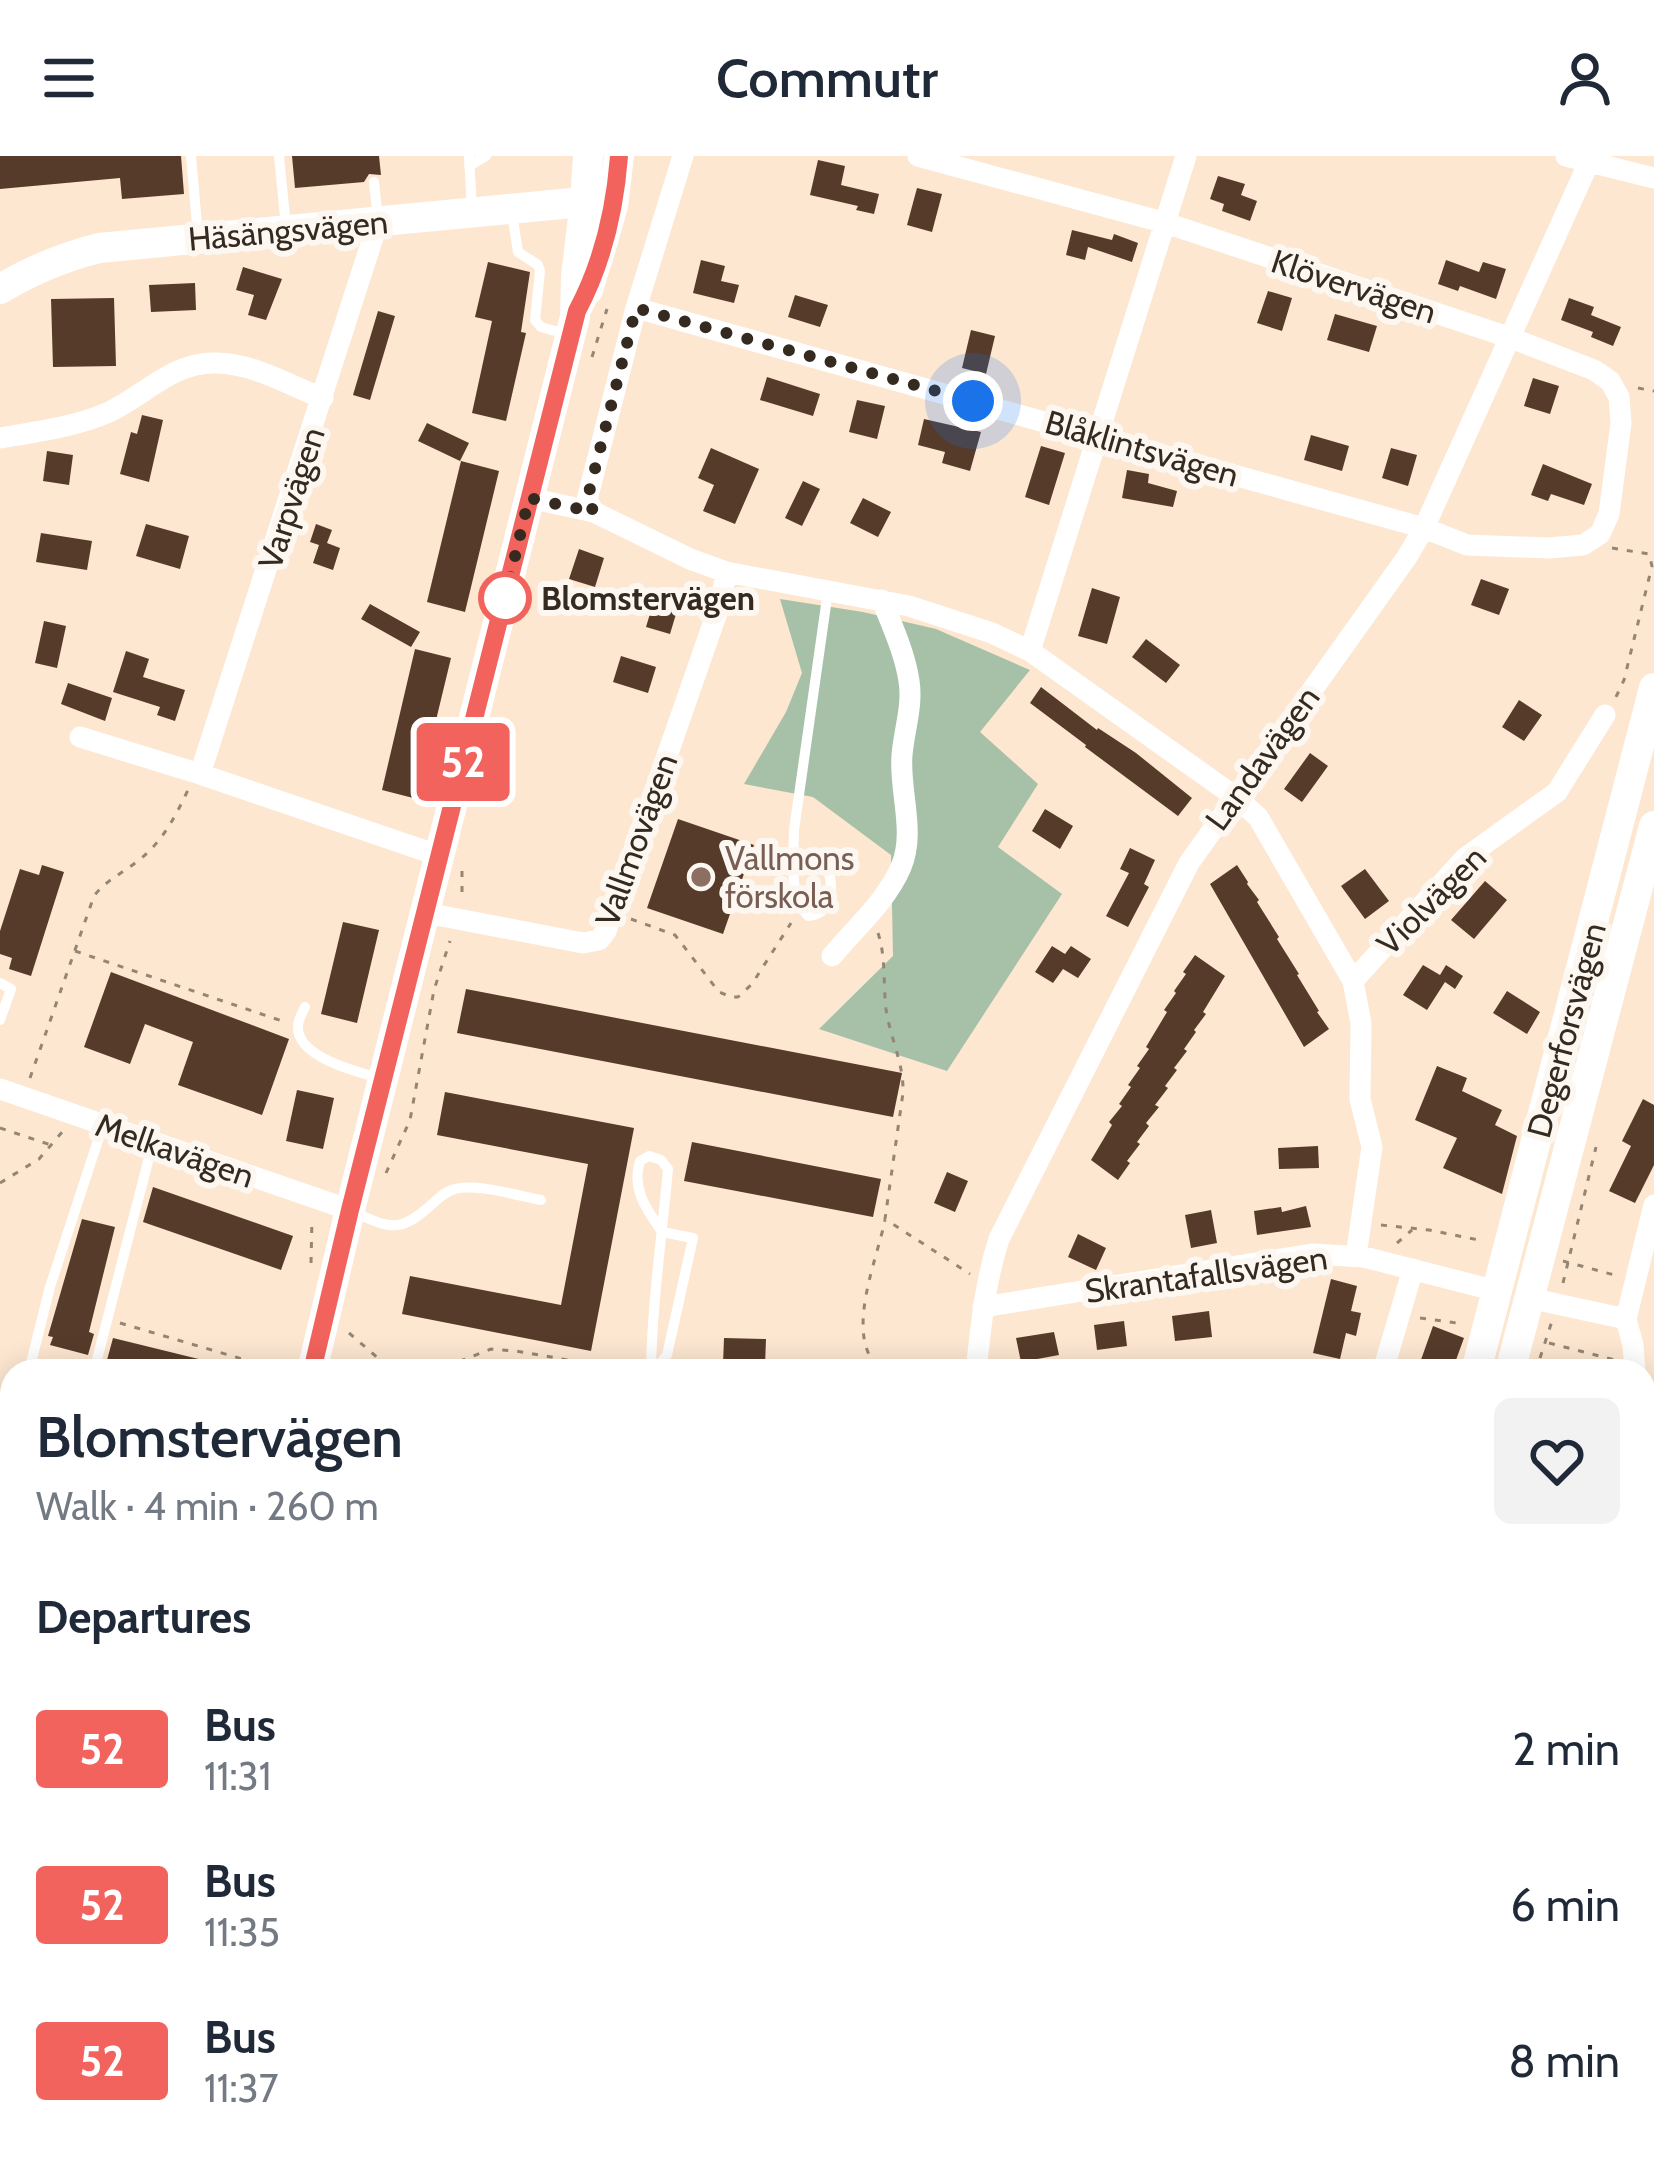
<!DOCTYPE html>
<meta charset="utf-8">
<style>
body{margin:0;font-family:Cabin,sans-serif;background:#f2f2f3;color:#1f2937;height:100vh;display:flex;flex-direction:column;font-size:45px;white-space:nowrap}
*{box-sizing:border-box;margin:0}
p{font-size:39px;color:#747a83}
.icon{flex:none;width:66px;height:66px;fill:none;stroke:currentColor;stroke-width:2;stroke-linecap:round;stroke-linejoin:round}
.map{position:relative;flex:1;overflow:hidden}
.sheet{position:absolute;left:0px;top:1203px;width:1656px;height:807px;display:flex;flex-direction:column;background:#fff;border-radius:36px 36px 0 0;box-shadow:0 6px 30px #0003}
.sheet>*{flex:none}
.badge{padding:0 24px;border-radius:9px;font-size:42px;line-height:78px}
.you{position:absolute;width:60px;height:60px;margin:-30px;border:9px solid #fff;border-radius:50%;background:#1a73e8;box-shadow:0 0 0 18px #1a73e833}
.map>.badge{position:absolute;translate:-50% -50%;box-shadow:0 0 0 6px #fff}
h2{padding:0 36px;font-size:45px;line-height:108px}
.round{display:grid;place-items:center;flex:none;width:126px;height:126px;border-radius:18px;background:#f2f2f3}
.head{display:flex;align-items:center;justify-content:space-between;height:204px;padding:0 36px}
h1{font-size:57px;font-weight:600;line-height:90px}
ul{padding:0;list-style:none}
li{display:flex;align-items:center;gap:36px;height:156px;padding:0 36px}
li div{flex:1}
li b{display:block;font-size:45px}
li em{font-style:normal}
li .badge{min-width:132px;font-weight:700;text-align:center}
header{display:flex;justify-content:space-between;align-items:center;height:156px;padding:0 36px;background:#fff;font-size:54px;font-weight:600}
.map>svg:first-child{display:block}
.green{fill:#cae4cb}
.forest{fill:#a6c1a7}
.building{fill:#563b2a}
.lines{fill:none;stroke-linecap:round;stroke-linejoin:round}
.path{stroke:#958575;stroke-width:3;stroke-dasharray:6 9;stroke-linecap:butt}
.lane{stroke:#fff;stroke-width:10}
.street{stroke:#fff;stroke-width:21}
.secondary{stroke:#fff;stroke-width:30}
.line-casing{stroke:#fff;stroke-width:27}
.line{stroke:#f1635c;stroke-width:18}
.walk{stroke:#342a1f;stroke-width:12;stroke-dasharray:0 21.6}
.stop-dot{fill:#fff;stroke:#f1635c;stroke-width:6}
.education-dot{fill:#8d6e63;stroke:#fdf7f2;stroke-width:4.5}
.labels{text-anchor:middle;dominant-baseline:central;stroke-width:12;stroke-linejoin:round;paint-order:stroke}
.street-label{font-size:33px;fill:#342a1f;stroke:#fdf7f2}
.stop-label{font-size:33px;font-weight:bold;fill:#342a1f;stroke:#fdf7f2;text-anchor:start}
.education-label{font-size:33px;fill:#785e54;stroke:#fdf7f2;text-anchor:start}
</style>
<header><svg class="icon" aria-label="menu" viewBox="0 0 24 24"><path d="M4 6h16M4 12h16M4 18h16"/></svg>Commutr<svg class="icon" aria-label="person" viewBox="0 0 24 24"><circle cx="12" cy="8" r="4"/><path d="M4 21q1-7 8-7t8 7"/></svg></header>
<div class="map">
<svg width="1654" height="2009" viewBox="0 0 1654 2009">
<rect width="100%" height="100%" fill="#fde7d1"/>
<!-- green -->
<path class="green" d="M362 1998H574L572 2009H359Z"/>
<!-- forest -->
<path class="forest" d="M780 443 863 456 936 473 1030 514 980 576 1038 628 998 691 1062 738 947 915 819 873 893 800 891 699 813 641 744 628 786 556 802 517Z
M0 1368 12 1552V1770L0 1733Z
M108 1998H350L348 2009H106Z"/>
<!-- building -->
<path class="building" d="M0 0H181L184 38 122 43 120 22 0 33Z
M292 0H379L381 19 369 18 364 26 295 32Z
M818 4 845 10 841 29 879 38 874 58 856 54 858 50 810 39Z
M1218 20 1245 28 1241 39 1257 45 1250 65 1222 55 1224 48 1210 43Z
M917 32 942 38 932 76 907 69Z
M1072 74 1112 84 1114 78 1138 87 1132 106 1088 91 1085 104 1066 99Z
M701 104 725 110 721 125 739 129 734 147 693 137Z
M1446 104 1479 116 1483 106 1506 113 1496 143 1460 130 1458 135 1438 128Z
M488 106 530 116 521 176 526 177 506 265 472 257 492 165 475 161Z
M243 111 282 123 266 164 248 159 254 139 236 134Z
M195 127 196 154 151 156 149 129Z
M1268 135 1292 142 1282 175 1257 167Z
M795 139 828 149 820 171 788 161Z
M114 142 116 210 53 211 51 143Z
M1569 142 1594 151 1591 159 1621 171 1613 190 1591 181 1593 176 1561 164Z
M378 155 395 160 370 244 353 239Z
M1335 158 1377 170 1369 196 1327 184Z
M971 174 995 180 986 218 962 212Z
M767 221 820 238 813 260 760 244Z
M1533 222 1559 230 1550 258 1524 250Z
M857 244 885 250 877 283 849 276Z
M142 259 163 264 149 326 120 318 131 276 137 278Z
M924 263 981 276 970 315 942 307 945 296 918 289Z
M427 267 469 287 460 305 418 285Z
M1311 279 1349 290 1342 315 1304 304Z
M1041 290 1065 297 1049 349 1025 341Z
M711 292 759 313 735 368 703 355 714 329 698 322Z
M1391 292 1417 299 1408 330 1382 322Z
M47 295 73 299 69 329 43 325Z
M461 305 499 315 465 456 427 446Z
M1543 308 1592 328 1584 349 1551 338 1548 345 1531 339Z
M1127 314 1149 318 1148 327 1177 335 1173 351 1122 342Z
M803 325 820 333 802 370 785 362Z
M863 342 891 356 878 381 850 367Z
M146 368 189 380 180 413 136 400Z
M316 368 332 374 327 387 340 392 333 414 313 407 319 389 310 386Z
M41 377 92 385 87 414 36 406Z
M579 393 604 402 595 431 569 423Z
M1481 423 1509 433 1499 459 1471 449Z
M1092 432 1120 441 1107 488 1078 480Z
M655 441 679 448 670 478 646 471Z
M370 448 420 476 411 491 361 463Z
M44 465 66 470 57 512 35 507Z
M1146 483 1180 509 1166 527 1132 501Z
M415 493 451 502 417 643 382 634Z
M126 495 149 503 143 521 185 534 175 565 157 559 160 551 113 536Z
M621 500 656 511 648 537 613 526Z
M68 527 112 542 105 565 61 548Z
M1041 531 1097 574 1098 572 1136 597 1192 642 1178 660 1085 591 1086 589 1030 547Z
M1519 544 1542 559 1524 585 1502 571Z
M1310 597 1328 610 1302 646 1284 633Z
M1045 653 1073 670 1060 693 1032 675Z
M678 663 754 689 723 778 647 752Z
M1130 692 1155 704 1144 728 1149 731 1128 771 1106 760 1129 717 1120 713Z
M42 709 64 716 31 820 9 813 12 802 0 798V775L20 713 39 719Z
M1237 709 1248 726 1247 728 1259 744 1257 746 1279 781 1277 783 1299 818 1297 819 1319 855 1317 856 1329 873 1304 891 1210 728Z
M1365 713 1389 745 1365 763 1341 730Z
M1485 725 1507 744 1474 783 1451 764Z
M343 766 379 774 357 867 321 858Z
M1052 790 1065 798 1071 790 1091 803 1078 822 1063 813 1053 827 1035 816Z
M1195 799 1225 820 1203 856 1206 858 1194 874 1196 876 1184 893 1187 895 1174 912 1177 914 1165 930 1168 932 1155 949 1159 951 1146 967 1149 970 1137 986 1140 988 1127 1005 1130 1007 1118 1024 1091 1004 1112 969 1109 966 1122 950 1119 948 1131 931 1128 929 1140 912 1137 910 1149 893 1146 891 1167 856 1164 854 1176 837 1174 835 1186 818 1183 816Z
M1423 809 1440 819 1446 809 1463 820 1455 833 1445 826 1427 854 1403 839Z
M111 816 289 883 262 959 178 929 193 886 145 868 130 908 84 891Z
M466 833 902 917 893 961 457 877Z
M1507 835 1540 856 1527 878 1493 857Z
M1437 910 1467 922 1462 935 1502 954 1495 969 1517 980 1502 1038 1443 1012 1457 982 1415 964Z
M297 934 334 942 323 993 286 985Z
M445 936 634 972 591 1195 402 1158 410 1120 561 1149 588 1008 437 979Z
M1643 943 1654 949V1009L1635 1047 1609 1035 1631 990 1622 985Z
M692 986 881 1023 873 1061 684 1025Z
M1318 990 1319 1012 1279 1013 1278 992Z
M947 1016 968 1025 955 1056 934 1047Z
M153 1031 293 1080 281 1114 143 1066Z
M1306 1050 1311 1071 1257 1079 1254 1055 1281 1051 1282 1056Z
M1211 1054 1217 1087 1191 1092 1185 1059Z
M82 1063 115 1071 89 1176 94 1178 88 1199 50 1189 53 1181 48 1180Z
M1078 1078 1106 1092 1096 1114 1068 1101Z
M1331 1123 1357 1130 1351 1155 1361 1157 1356 1180 1346 1177 1340 1203 1313 1197Z
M1209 1155 1212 1181 1175 1185 1172 1160Z
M1124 1165 1127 1190 1097 1194 1094 1169Z
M1433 1170 1464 1182 1452 1215H1417Z
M1054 1176 1059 1199 1021 1206 1016 1182Z
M113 1182 223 1209V1215H104Z
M724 1182 766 1183 765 1210 723 1208Z"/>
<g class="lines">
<!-- path -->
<path class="path" d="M592 201 607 153
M1638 232 1654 235
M1612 392 1649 398 1652 410 1624 524 1615 543
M462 715V741
M631 763 675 779 719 836 731 841H738L752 828 791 767
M878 777C886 801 883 827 886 853 890 882 904 907 903 937L885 1063 970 1118
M75 795 282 865
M30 922 94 740C106 724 123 717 139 704 163 685 175 661 188 634
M0 972 51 989
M386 1017 410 964 434 834 450 785
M0 1027 39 1003 63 975
M1381 1069 1429 1074 1484 1085
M1397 1087 1412 1074
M1563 1105 1618 1120
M311 1107 312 1062
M1563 1127 1596 991
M1420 1162 1464 1168
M120 1167 283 1215
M349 1177 393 1215
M1549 1187 1615 1204
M1540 1202 1552 1165
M877 1210C845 1177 877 1104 885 1064
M448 1215 463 1204 491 1193 516 1195 632 1215
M0 1610 12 1585
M1393 2003 1445 2009
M635 2009 636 1998
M909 2009 921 1998
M1195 2009 1196 1998
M1309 2009 1310 1998
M1469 2009 1470 1998
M1587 2009 1598 1998"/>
<!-- lane -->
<path class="lane" d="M191 0 198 80
M279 0 286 71
M469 0 472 54
M469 10 486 0
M374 26 378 64
M512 57 518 96 538 109 540 115 535 164 541 171 566 178
M794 699 817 706 828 713C834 733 832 758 808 760 788 740 794 701 794 674L828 435
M0 827 11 833 0 864
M305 851C302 857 298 864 298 870 296 901 357 916 380 922
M353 1056C390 1072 399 1078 431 1049 438 1043 445 1035 455 1033 476 1027 519 1040 541 1044
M29 1215 50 1131 103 969
M94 1215 153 986
M651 1215C652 1148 662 1080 668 1013L661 1004 649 1000 640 1005C631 1033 647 1054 662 1076L693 1082 667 1199 654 1215
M0 1734 12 1797
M973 2009 977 1998"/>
<!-- street -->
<path class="street" d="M1566 0 1654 22
M636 152 1424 372 1467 389 1549 392 1583 389 1600 378 1609 358 1621 267 1619 241 1610 225 1594 214 1511 182 1166 67 918 0
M0 282C35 276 76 271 109 256 145 239 174 205 217 207 255 208 288 229 323 242
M529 342 594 356 690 403 726 416 909 450 992 477 1030 495 1234 640 1258 661 1353 825 1361 867 1360 943 1372 991 1356 1100
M594 356 587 344 636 152 683 0
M1030 495 1186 0
M80 581 200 618 440 700
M200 618 378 66
M426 757 583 787 599 784 606 775 721 445 726 416
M832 800C855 772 886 746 901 711 916 676 899 636 902 599 904 574 913 550 909 525 905 497 892 470 882 444
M1353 825 1465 702 1557 636 1605 559
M0 933 350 1054
M1529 1142 1626 1163
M983 1151 1312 1098 1364 1101 1497 1135
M1626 1163 1654 1049
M1626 1163 1633 1189 1635 1215
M976 1215C981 1170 985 1126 999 1083L1189 707 1407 401 1424 372 1589 6 1597 0
M1383 1215 1413 1113
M0 1245 12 1246
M1644 1391 1654 1390
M1644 1490 1654 1516
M0 1845 12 1844
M1644 1964 1654 1965
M1218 1998 1221 2009"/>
<!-- secondary -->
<path class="secondary" d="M0 133C32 114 63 101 99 92L614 43
M588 134 613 50 619 0
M312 1215 350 1054 575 161 576 120 585 45 588 0
M1476 1215 1654 532
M1510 1215 1654 670
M76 2009 78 1998
M1337 2009 1338 1998
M1367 2009 1368 1998"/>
</g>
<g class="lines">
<defs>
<path id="line" d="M312 1215 350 1054 577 155C602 108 615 53 619 0"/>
</defs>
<!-- line casing -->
<use href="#line" class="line-casing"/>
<!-- line -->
<use href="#line" class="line"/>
<!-- walk -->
<path class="walk" d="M505 442 529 342 594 356 587 344 636 152 973 245"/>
</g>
<!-- markers -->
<circle class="stop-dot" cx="505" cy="442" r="24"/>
<circle class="education-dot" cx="701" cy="721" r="12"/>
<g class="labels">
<!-- street labels -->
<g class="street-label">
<text transform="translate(288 74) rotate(-5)">Häsängsvägen</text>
<text transform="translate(1354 130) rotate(18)">Klövervägen</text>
<text transform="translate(1142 292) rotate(16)">Blåklintsvägen</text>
<text transform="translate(291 342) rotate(-72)">Varpvägen</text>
<text transform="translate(1262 602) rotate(-54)">Landavägen</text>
<text transform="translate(636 684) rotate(-70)">Vallmovägen</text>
<text transform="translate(1431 744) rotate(-45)">Violvägen</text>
<text transform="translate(1566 874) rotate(-75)">Degerforsvägen</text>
<text transform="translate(175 994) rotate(19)">Melkavägen</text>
<text transform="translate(1206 1118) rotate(-8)">Skrantafallsvägen</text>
</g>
<!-- stop labels -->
<g class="stop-label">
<text x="541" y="442">Blomstervägen</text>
</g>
<!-- education labels -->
<g class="education-label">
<text x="725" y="702">Vallmons<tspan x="725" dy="38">förskola</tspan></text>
</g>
</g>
</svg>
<div class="you" style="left:973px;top:245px"></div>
<b class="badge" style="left:463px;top:606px;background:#f1635c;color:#fff">52</b>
<section class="sheet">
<div class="head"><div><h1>Blomstervägen</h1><p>Walk · 4 min · 260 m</p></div><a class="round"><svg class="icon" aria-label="heart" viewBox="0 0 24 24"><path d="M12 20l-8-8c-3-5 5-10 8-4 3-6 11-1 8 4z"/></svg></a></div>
<h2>Departures</h2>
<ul>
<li><span class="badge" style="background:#f1635c;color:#fff">52</span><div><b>Bus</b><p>11:31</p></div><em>2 min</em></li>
<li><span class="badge" style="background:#f1635c;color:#fff">52</span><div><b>Bus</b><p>11:35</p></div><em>6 min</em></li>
<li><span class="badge" style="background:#f1635c;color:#fff">52</span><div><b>Bus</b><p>11:37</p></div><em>8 min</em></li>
</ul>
</section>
</div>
